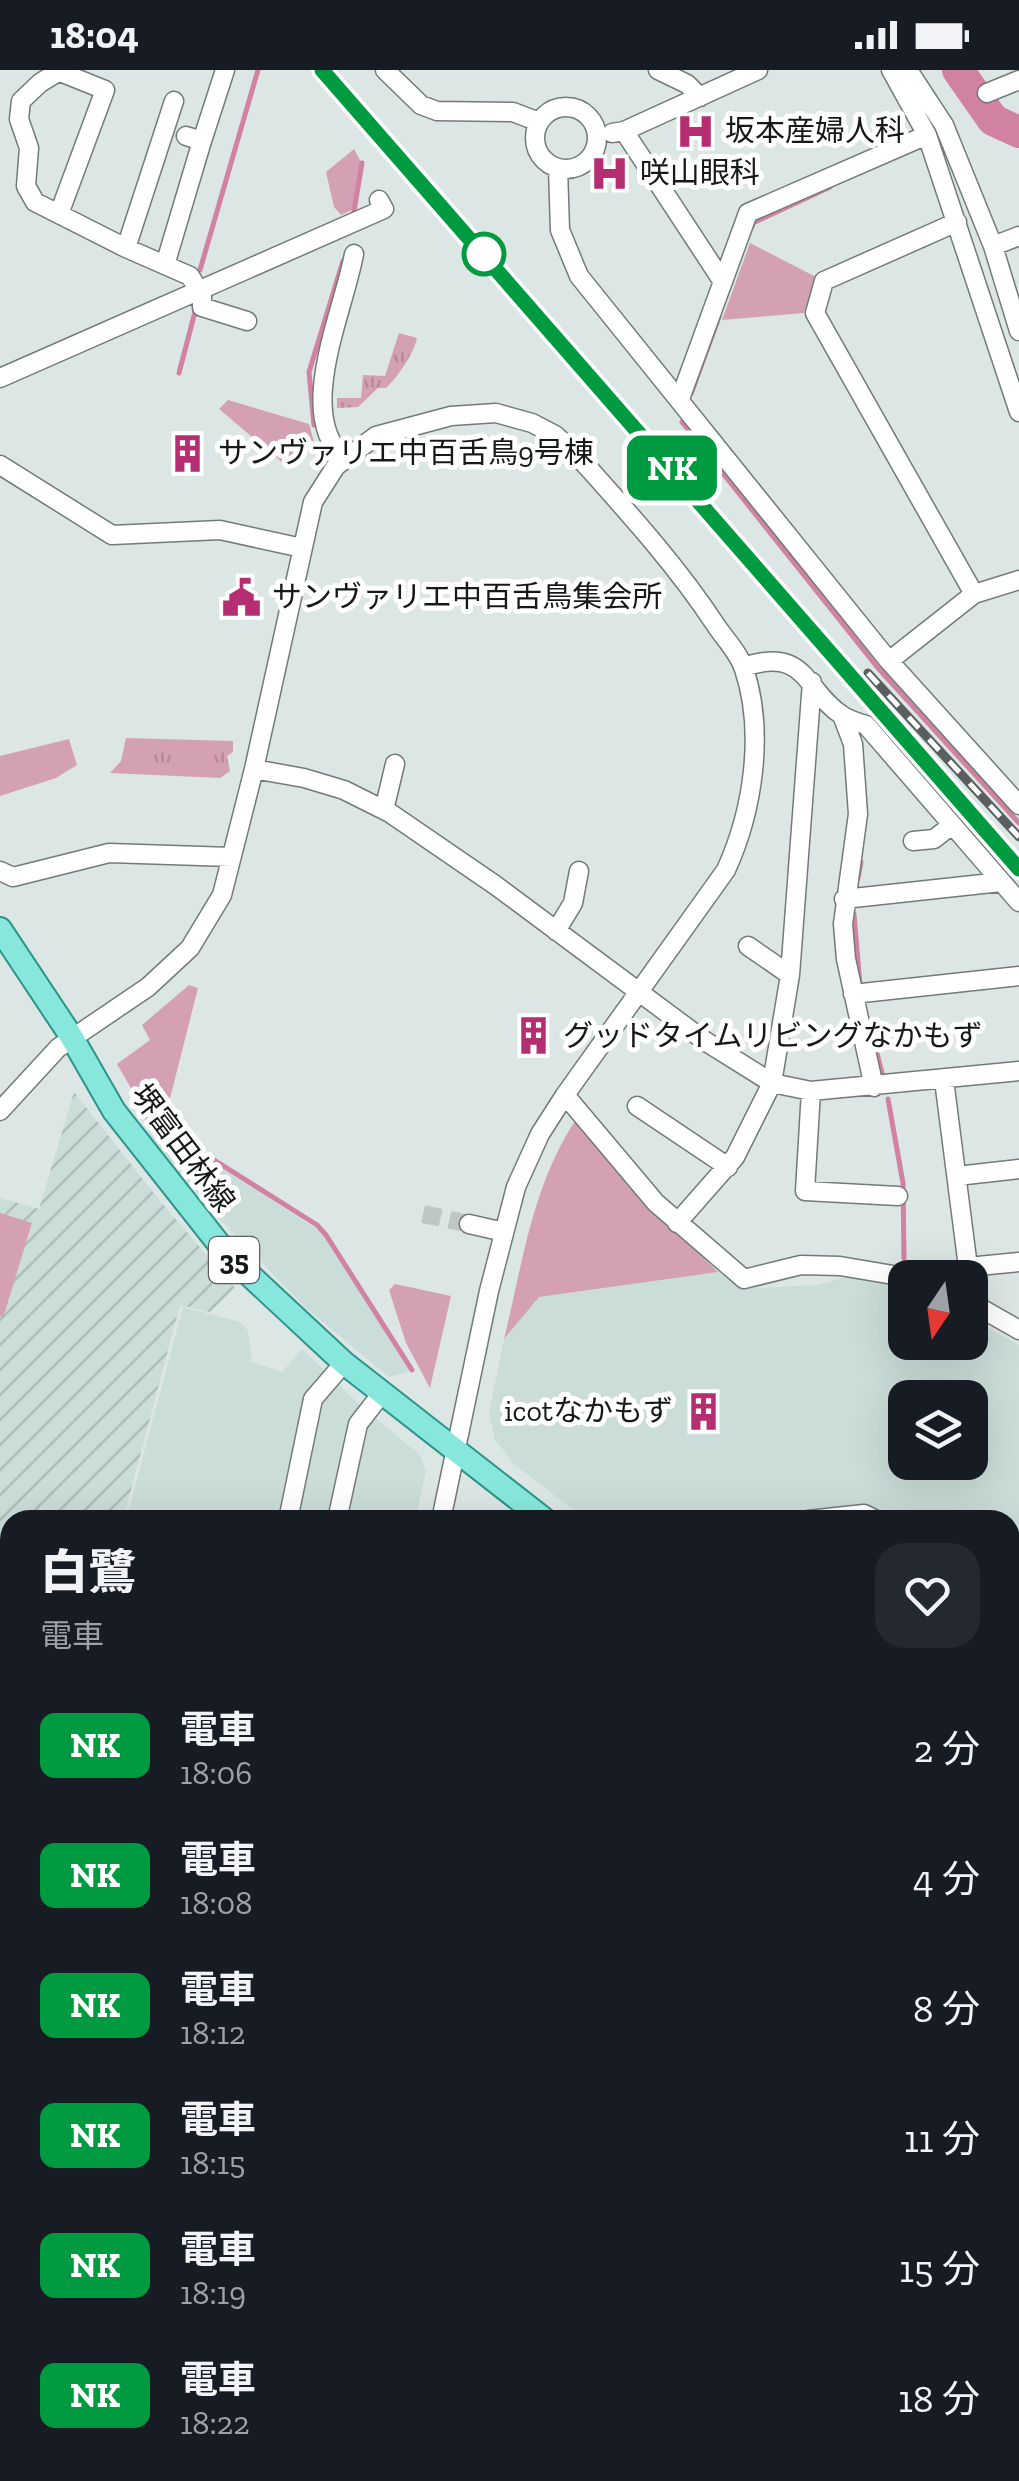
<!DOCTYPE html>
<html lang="ja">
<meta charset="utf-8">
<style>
body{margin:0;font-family:"Zilla Slab","Noto Sans JP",serif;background:#242831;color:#f1f3f6;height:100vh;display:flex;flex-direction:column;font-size:38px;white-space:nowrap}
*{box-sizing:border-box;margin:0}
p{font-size:32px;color:#9ea1a6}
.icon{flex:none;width:55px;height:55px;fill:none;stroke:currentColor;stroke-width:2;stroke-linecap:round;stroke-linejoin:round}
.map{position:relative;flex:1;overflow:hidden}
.sheet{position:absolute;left:0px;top:1440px;width:1020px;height:972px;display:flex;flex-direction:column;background:#171b24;border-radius:30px 30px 0 0;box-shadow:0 10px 40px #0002}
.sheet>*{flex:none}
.badge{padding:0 20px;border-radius:15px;font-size:35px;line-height:65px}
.needle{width:65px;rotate:193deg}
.fabs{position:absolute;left:888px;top:1190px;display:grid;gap:20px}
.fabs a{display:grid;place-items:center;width:100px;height:100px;border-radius:20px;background:#171b24;box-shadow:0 10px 40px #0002;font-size:50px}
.map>.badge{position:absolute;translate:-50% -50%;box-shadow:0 0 0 5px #fff}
.round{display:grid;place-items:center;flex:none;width:105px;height:105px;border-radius:30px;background:#242831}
.head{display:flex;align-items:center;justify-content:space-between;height:170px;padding:0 40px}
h1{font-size:48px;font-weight:800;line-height:75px}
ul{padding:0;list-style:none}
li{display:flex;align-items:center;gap:30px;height:130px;padding:0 40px}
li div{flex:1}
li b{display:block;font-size:38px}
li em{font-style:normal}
li .badge{min-width:110px;font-weight:700;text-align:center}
.status{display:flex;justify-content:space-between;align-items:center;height:70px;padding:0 50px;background:#171b24;direction:ltr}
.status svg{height:28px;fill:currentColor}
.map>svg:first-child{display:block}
.built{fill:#caddd9;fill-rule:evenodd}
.industrial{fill:url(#industrial-furrows)}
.grass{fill:url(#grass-tufts)}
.park{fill:#d3a1b3}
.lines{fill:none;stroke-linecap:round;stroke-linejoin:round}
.stream{stroke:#d181a1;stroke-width:5}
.river{stroke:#d181a1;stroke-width:32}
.minor-tunnel{stroke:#bec7c5;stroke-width:18;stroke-dasharray:18 9;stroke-linecap:butt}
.minor-casing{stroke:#727b79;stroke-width:21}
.major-casing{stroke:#2c9488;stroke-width:26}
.minor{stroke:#fff;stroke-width:18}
.major{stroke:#88e7dc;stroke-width:22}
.rail-casing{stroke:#595f5e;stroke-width:9}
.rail{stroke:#fff;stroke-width:5;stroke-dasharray:15;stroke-linecap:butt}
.line-casing{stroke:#fff;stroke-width:22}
.line{stroke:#009a41;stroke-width:15}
.stop-dot{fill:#fff;stroke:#009a41;stroke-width:5}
.labels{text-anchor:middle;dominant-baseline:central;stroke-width:10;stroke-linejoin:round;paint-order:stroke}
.shield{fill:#fff;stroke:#5b5e5d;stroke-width:2.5}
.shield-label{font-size:28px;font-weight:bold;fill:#151918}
.poi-label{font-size:30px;fill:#151918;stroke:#fff;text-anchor:start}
.street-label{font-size:30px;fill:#151918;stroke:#fff}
</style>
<div class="status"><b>18:04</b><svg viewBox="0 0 49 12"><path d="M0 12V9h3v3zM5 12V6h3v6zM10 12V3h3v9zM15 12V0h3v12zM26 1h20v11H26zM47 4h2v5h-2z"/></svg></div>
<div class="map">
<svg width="1019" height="2411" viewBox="0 0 1019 2411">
<defs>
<pattern id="industrial-furrows" width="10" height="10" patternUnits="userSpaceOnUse" patternTransform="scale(2.5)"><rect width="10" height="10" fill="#caddd9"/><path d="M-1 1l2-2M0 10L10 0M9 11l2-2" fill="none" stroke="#adbdba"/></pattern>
<pattern id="grass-tufts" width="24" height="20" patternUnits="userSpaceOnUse" patternTransform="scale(2.5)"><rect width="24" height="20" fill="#d3a1b3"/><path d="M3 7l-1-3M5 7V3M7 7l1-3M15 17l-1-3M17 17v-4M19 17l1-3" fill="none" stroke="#b48a99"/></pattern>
</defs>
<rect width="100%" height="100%" fill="#dce6e4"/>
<!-- built -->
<path class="built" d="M143 1049 314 1157 325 1168 410 1301 389 1307 304 1236 210 1139 146 1062Z
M718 1202 741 1219 817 1215 847 1207 902 1217 905 1218V1272H970V1248L1019 1275V1621L1010 1634V1450H586L513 1393 495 1369 489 1343 504 1269 539 1227ZM905 1328H970V1392H905Z
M183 1237 240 1252 248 1261 252 1292 282 1302 302 1279 364 1339 419 1384 426 1401 415 1450H126Z"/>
<!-- industrial -->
<path class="industrial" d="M74 1022 160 1131 235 1218 210 1242 180 1235 123 1450H10V2167L0 2163V1128L39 1139Z"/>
<!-- grass -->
<path class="grass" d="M399 263 417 268C414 283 398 307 386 318H378L358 337 337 338V328H361L363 305 385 306Z
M126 668 233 671V682L227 686 230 701 220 708 110 703 121 691Z"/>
<!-- park -->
<path class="park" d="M354 79 361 92 352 140 341 145 334 137 326 102Z
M750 173 816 207 804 243 722 250Z
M228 330 309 354 314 372 290 399 219 339Z
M69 669 77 695 56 708 0 726V686Z
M189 915 198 918 165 1048 140 1034 117 994 150 970 142 955Z
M577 1048 654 1141 718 1202 539 1227 504 1269C523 1192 532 1115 577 1048Z
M0 1143 32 1153 3 1248 0 1246Z
M395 1214 451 1226 430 1318 406 1273 389 1220Z"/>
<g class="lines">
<!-- stream -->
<path class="stream" d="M354 141 362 93
M752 157 753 153 830 117
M200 200 258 0
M179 303 196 238
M691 324 719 247
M682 352 878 598 1019 753
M314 355 309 302 343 191
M858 808 861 792
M854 844 860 915
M870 957 882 1003
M888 1029 903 1113 904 1189
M144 1046 317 1155 326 1165 412 1300"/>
<!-- river -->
<path class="river" d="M958 0 993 50 1019 62"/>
<!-- minor-tunnel -->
<path class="minor-tunnel" d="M423 1144 469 1154"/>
<defs>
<path id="minor" d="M61 0 40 13 21 31 19 49 29 78 26 116 35 132 126 178 190 206 199 221
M385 0 421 35 437 41 513 42 539 52
M658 0 687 14 700 27
M891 0 927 65 1019 342
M908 0 944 55 993 176 1019 261
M987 23 1019 10
M535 68a31 31 0 1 1 62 0a31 31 0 1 1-62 0Z
M624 61 723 212
M612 63 624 61 758 0
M186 66 202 71 225 0
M558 98 560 160 579 206 889 591 1019 735
M59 144 105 20 60 2
M957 152 824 211 815 243 974 524
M993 176 1019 166
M126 178 174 31
M165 195 202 71
M202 220V237L247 251
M0 308 384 139 379 130
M680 329 748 143 927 65
M345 389C294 345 344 241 354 184
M0 395 112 465 220 460 302 478
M889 591 974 524 1019 510
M743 597C808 576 803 620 843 646 850 650 859 653 866 655L1019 832
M842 645 853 674 858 744 843 854 846 889 874 1017
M254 699 304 708 344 720 390 743 495 815 705 971 772 1013 811 1021 1019 1001
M384 740 395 694
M913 771 934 769 952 755
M0 801 13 807 109 783 231 787
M844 829 1001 812
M556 861 573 833 579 801
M748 876 790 905
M853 924 1019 906
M944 1010 968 1197 963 1208
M811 1021 805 1121 898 1126
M565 1025 656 1133 744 1209 801 1195 840 1196 911 1208
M637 1036 728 1097
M0 1041 58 978 148 917 190 878 222 825 254 699 313 432 336 396 376 366 451 346 496 343 532 353 555 365 575 383C624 438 674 492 715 554 724 568 739 583 744 599 765 662 753 741 726 800L565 1025 540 1064 516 1117 489 1221 441 1450
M957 1106 1019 1099
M677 1153 735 1087 772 1013 790 905 812 612
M469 1154 504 1162
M968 1197 1019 1192
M970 1232 1019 1260
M288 1450 313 1329 344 1293
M337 1450 358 1354 382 1323
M808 1450 864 1444 876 1450
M1010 2150 1019 2162
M1010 2207 1019 2200
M0 2216 10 2185
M0 2308 10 2311
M351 2402 357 2411
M469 2402 473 2411
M962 2402 969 2411
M78 2411 81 2402
M199 2411 202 2402
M323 2411 337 2402
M548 2411 551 2402
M641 2411 644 2402
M764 2411 765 2402
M787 2411 789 2402"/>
<path id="major" d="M0 859 71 966 114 1041 226 1183 344 1293 545 1450
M1010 1822 1019 1829"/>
</defs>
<!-- minor casing -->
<use href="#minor" class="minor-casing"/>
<!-- major casing -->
<use href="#major" class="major-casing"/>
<!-- minor -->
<use href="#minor" class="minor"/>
<!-- major -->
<use href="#major" class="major"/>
<defs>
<path id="rail" d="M322 0 1019 799
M868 603 1019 767"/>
</defs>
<!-- rail casing -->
<use href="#rail" class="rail-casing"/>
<!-- rail -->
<use href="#rail" class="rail"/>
</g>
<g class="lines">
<defs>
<path id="line" d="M322 0 1019 799"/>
</defs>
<!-- line casing -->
<use href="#line" class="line-casing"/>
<!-- line -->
<use href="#line" class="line"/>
</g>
<!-- icons -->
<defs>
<symbol id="hospital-bare" viewBox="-9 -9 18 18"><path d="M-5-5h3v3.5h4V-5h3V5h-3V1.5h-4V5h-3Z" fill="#b42e71" stroke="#fff" stroke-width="2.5" paint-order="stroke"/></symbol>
<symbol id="building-bare" viewBox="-9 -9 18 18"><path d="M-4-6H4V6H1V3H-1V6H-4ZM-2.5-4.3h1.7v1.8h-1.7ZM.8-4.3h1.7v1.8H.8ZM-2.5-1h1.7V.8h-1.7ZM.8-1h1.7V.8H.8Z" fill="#b42e71" stroke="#fff" stroke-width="2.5" paint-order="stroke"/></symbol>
<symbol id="civic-bare" viewBox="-9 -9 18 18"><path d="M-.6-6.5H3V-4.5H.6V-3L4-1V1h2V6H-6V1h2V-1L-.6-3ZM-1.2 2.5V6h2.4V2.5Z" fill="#b42e71" stroke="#fff" stroke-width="2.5" paint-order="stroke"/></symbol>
</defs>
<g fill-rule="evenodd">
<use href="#hospital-bare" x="668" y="34" width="55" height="55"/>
<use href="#hospital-bare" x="582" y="76" width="55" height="55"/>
<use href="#building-bare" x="160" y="356" width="55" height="55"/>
<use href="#civic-bare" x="214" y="500" width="55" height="55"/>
<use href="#building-bare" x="506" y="938" width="55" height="55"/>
<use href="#building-bare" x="676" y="1314" width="55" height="55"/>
</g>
<!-- markers -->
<circle class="stop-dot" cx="484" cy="184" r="20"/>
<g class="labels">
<!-- shield labels -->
<rect class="shield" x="209" y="1167" width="50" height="46" rx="8"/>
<g class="shield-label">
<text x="234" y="1190">35</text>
</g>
<!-- poi labels -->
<g class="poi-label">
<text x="725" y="61">坂本産婦人科</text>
<text x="640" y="103">咲山眼科</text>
<text x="218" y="383">サンヴァリエ中百舌鳥9号棟</text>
<text x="272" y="527">サンヴァリエ中百舌鳥集会所</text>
<text x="563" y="966">グッドタイムリビングなかもず</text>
<text x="673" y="1341" text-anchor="end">icotなかもず</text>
</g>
<!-- street labels -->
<g class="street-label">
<text transform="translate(183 1078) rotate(53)">堺富田林線</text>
</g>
</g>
</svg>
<div class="fabs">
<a><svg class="needle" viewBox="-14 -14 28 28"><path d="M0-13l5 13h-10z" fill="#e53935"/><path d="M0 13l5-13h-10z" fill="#9ea1a6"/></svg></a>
<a><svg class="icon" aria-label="layers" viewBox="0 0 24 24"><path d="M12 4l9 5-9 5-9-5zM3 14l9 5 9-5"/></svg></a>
</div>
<b class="badge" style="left:672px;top:398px;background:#009a41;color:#fff">NK</b>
<section class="sheet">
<div class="head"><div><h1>白鷺</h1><p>電車</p></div><a class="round"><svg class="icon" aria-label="heart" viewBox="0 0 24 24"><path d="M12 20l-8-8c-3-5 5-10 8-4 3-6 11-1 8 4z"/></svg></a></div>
<ul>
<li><span class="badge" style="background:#009a41;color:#fff">NK</span><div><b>電車</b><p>18:06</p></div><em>2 分</em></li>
<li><span class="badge" style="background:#009a41;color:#fff">NK</span><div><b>電車</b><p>18:08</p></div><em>4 分</em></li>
<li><span class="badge" style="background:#009a41;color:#fff">NK</span><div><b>電車</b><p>18:12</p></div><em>8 分</em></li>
<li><span class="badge" style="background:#009a41;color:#fff">NK</span><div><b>電車</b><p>18:15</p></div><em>11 分</em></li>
<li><span class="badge" style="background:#009a41;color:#fff">NK</span><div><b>電車</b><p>18:19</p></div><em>15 分</em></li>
<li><span class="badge" style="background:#009a41;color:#fff">NK</span><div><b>電車</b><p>18:22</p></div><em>18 分</em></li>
</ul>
</section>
</div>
